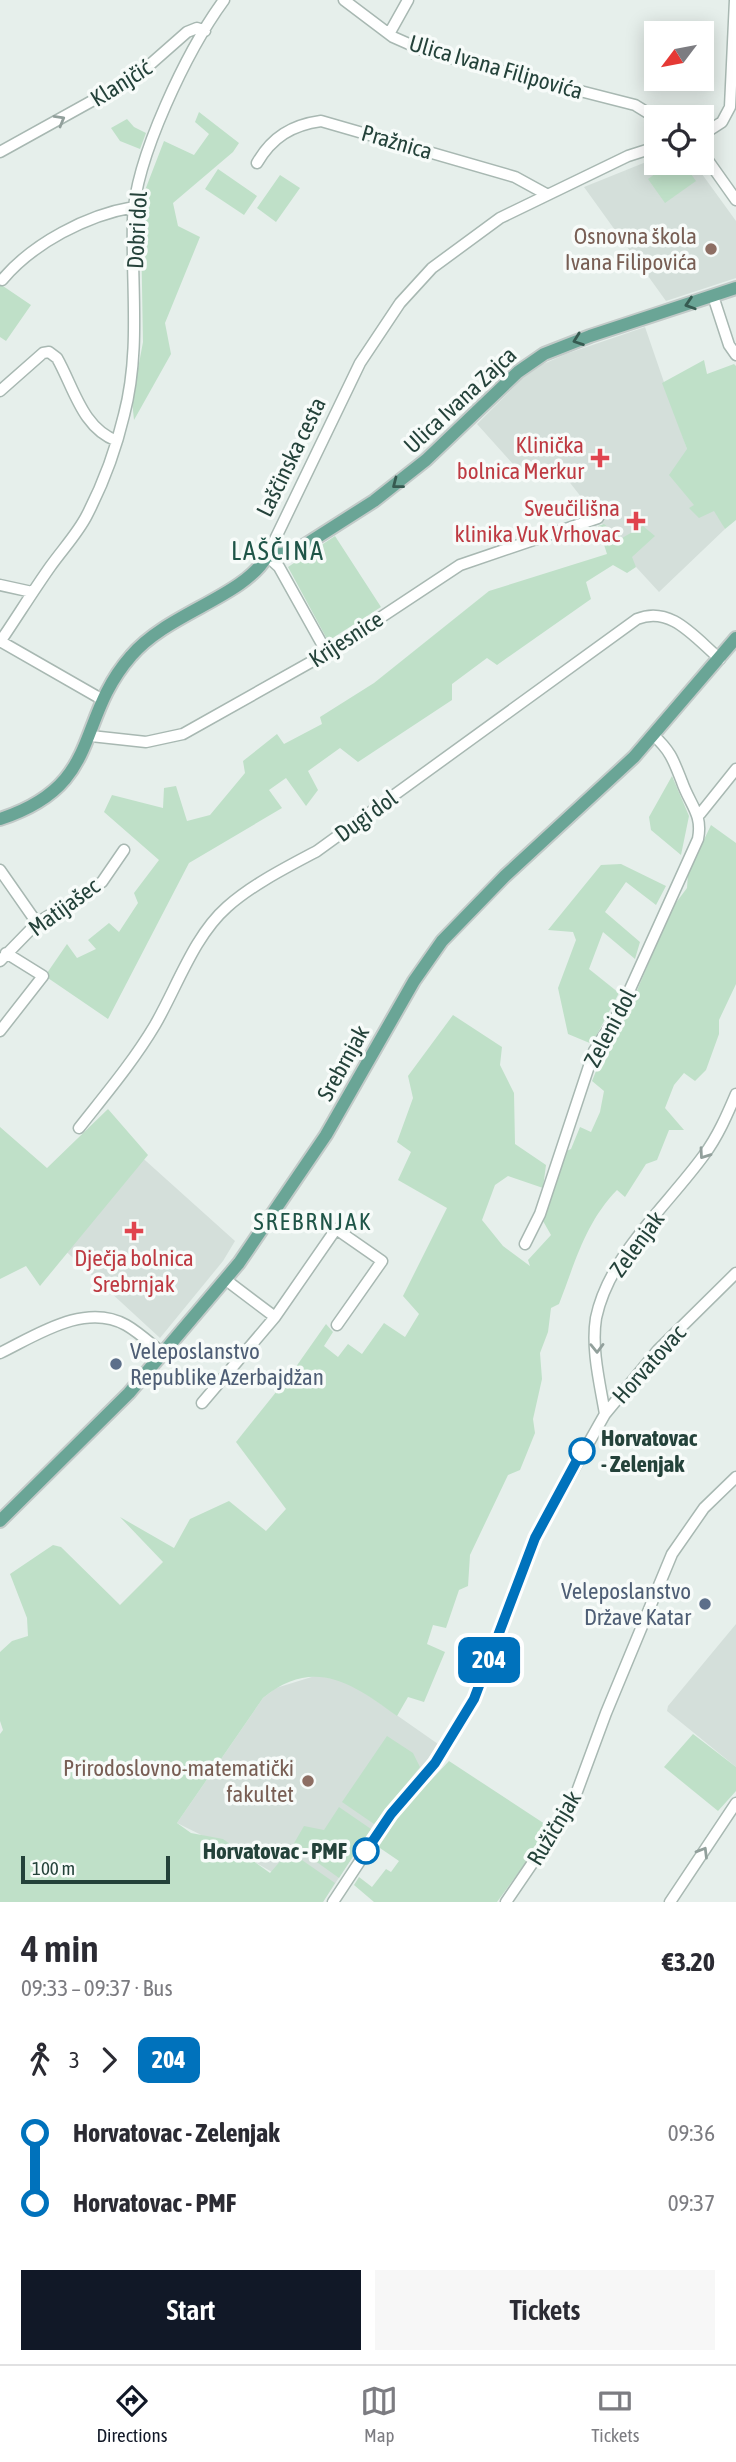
<!DOCTYPE html>
<meta charset="utf-8">
<style>
body{margin:0;font-family:"Asap Condensed",sans-serif;background:#f7f7f7;color:#2b2b33;height:100vh;display:flex;flex-direction:column;font-size:26px;white-space:nowrap}
*{box-sizing:border-box;margin:0}
p{font-size:23px;color:#7c7c81}
.icon{flex:none;width:38px;height:38px;fill:none;stroke:currentColor;stroke-width:2;stroke-linecap:round;stroke-linejoin:round}
.map{position:relative;height:1902px;overflow:hidden}
.sheet{display:flex;flex-direction:column;background:#fff;flex:1}
.sheet>*{flex:none}
.badge{padding:0 14px;border-radius:10px;font-size:24px;line-height:46px}
.needle{width:46px;rotate:238deg}
.controls{position:absolute;left:644px;top:21px;display:grid;gap:14px}
.controls a{display:grid;place-items:center;width:70px;height:70px;border-radius:0px;background:#fff;box-shadow:0 4px 18px #0003;font-size:35px}
.scale{position:absolute;left:21px;bottom:18px;width:149px;box-sizing:border-box;padding-left:7px;border:4px solid #24423a;border-top:0;font-size:19px;line-height:24px;white-space:nowrap;color:#24423a;-webkit-text-stroke:5px #f7fbf9;paint-order:stroke}
.map>.badge{position:absolute;translate:-50% -50%;box-shadow:0 0 0 4px #fff}
.legs{display:flex;align-items:center;gap:10px;height:77px;padding:0 21px;font-size:23px}
.legs p{margin-inline-start:auto}
.headline{display:flex;align-items:center;justify-content:space-between;height:119px;padding:0 21px}
h1{font-size:38px;font-weight:600;line-height:52px}
.action{display:flex;gap:14px;margin-top:auto;padding:14px 21px}
.action a{flex:1;height:80px;border-radius:0px;background:#111827;color:#fff;font-size:28px;font-weight:600;line-height:80px;text-align:center}
.action a+a{background:#f7f7f7;color:#2b2b33}
ul{padding:0 21px;list-style:none}
li{display:flex;align-items:center;gap:24px;height:70px;font-size:26px}
li i{display:grid;place-items:center;width:10px;height:100%;margin:0 9px;background:currentColor}
li i::after{content:'';width:18px;height:18px;margin:-9px;border:5px solid;border-radius:50%;background:#fff}
li p{margin-inline-start:auto}
li:first-child i{background:linear-gradient(#0000 50%,currentColor 0)}
li:last-child i{background:linear-gradient(currentColor 50%,#0000 0)}
.tab-bar{display:flex;justify-content:space-around;align-items:center;height:98px;border-top:2px solid #e1e1e2;background:#fff;font-size:19px;color:#7c7c81}
.tab-bar a{display:grid;justify-items:center;gap:4px}
.tab-bar .current{color:#111827}
.map>svg:first-child{display:block}
.built{fill:#d4dfda}
.green{fill:#bfe0c8}
.lines{fill:none;stroke-linecap:round;stroke-linejoin:round}
.minor-casing{stroke:#a8b8b2;stroke-width:13}
.major-casing{stroke:#c2cac8;stroke-width:16}
.minor{stroke:#fff;stroke-width:10}
.major{stroke:#6aa596;stroke-width:12}
.oneway{stroke:#92a09c}
.oneway2{stroke:#365b51}
.line-1-casing{stroke:#fff;stroke-width:16}
.line-1{stroke:#0072bc;stroke-width:10}
.education-dot{fill:#8d6e63;stroke:#f7fbf9;stroke-width:2.5}
.health-dot{fill:#e0444e;stroke:#f7fbf9;stroke-width:2.5}
.service-dot{fill:#5c6f8a;stroke:#f7fbf9;stroke-width:2.5}
.stop-1-dot{fill:#fff;stroke:#0072bc;stroke-width:3.5}
.labels{text-anchor:middle;dominant-baseline:central;stroke-width:7;stroke-linejoin:round;paint-order:stroke}
.street-label{font-size:23px;fill:#24423a;stroke:#f7fbf9}
.education-label{font-size:23px;fill:#785e54;stroke:#f7fbf9;text-anchor:end}
.health-label{font-size:23px;fill:#be3a42;stroke:#f7fbf9;text-anchor:end}
.service-label{font-size:23px;fill:#4e5e75;stroke:#f7fbf9;text-anchor:start}
.stop-label{font-size:23px;font-weight:bold;fill:#24423a;stroke:#f7fbf9;text-anchor:start}
.neighbourhood-label{font-size:24px;letter-spacing:2px;fill:#1f5548;stroke:#f7fbf9}
.quarter-label{font-size:26px;letter-spacing:2px;fill:#1f5548;stroke:#f7fbf9}
</style>
<div class="map">
<svg width="736" height="1902" viewBox="0 0 736 1902">
<rect width="100%" height="100%" fill="#e6efeb"/>
<!-- built -->
<path class="built" d="M656 158V163H694L736 221V278L666 301 584 187Z
M645 327 687 449 725 529 659 592 636 567 560 470 547 480 535 467 520 472 477 424 523 378 541 365 566 354Z
M107 1126 235 1241 223 1261 160 1338 33 1221Z
M736 1624V1767L667 1711 668 1706Z
M315 1676 336 1678 355 1686 438 1744 418 1773 374 1824 323 1902 248 1858 177 1823 263 1698 276 1688Z"/>
<!-- green -->
<path class="green" d="M199 112 239 143 233 152 173 203 178 226 200 237 165 323 171 354 134 420 132 401 143 342 141 230 137 211 164 141 194 155 209 134 195 122Z
M127 119 134 127 146 133 140 149 120 141 111 128Z
M670 163H683L696 181 665 203 648 179Z
M218 169 257 196 244 215 205 189Z
M280 175 300 188 276 222 257 208Z
M0 284 31 305 6 341 0 337Z
M704 360 707 374 734 364 736 366V520L725 529 714 511 699 518 689 508 694 505 669 475 687 449 662 383Z
M604 524 622 538 643 526 655 536 632 557 636 567 627 573 613 565 586 582 591 599 497 665 487 658 452 684V700L358 762 340 748 308 771 318 790 306 806 286 778 269 790 282 808 189 863 108 1019 45 976 67 944 77 958 96 949 88 940 109 923 119 932 138 903 134 893 159 860 104 812 112 795 163 808 164 788 176 786 187 821 210 815 245 773 243 761 277 734 284 744 322 724 320 717 374 683 489 591 607 554 598 526Z
M335 536 381 607 328 641 288 567Z
M672 776 689 816 681 855 651 830 649 817Z
M711 825 736 843V984L719 1020V1034L706 1070 695 1081 684 1073 674 1085 665 1108 684 1130H669L657 1160 646 1164 625 1197 617 1190C585 1223 575 1263 559 1304L551 1308 548 1332 540 1353 542 1379 533 1419 535 1433 520 1470 508 1475 470 1555 468 1586 459 1590 446 1628 433 1625 427 1644 445 1652 424 1702 408 1697 397 1716C353 1684 314 1656 263 1698L177 1823 191 1833 223 1839 270 1873 289 1851 335 1883 323 1902H0V1734L3 1730 0 1721V1652L12 1641 28 1636 27 1618 10 1574 53 1545 61 1547 120 1605 163 1562 120 1517 174 1548 190 1519 229 1501 266 1531 286 1509 236 1442 293 1371 326 1324 333 1332 324 1346 338 1357 348 1344 362 1354 384 1323 405 1337 419 1314 403 1296 447 1208 398 1180 411 1152 397 1142 413 1098 408 1076 453 1015 502 1047 500 1065 514 1093 515 1144 546 1165 543 1188 508 1176 495 1185 482 1220 503 1246 530 1266 528 1260 551 1235 543 1221 564 1152 571 1149 580 1127 591 1132 600 1112 604 1091 592 1081 603 1054 624 1021 672 908 687 888 688 873Z
M621 864 666 886 656 905 626 882 605 912 640 942 635 959 603 932 589 969 619 993 592 1044 568 1034 558 988 576 940 573 932 548 930 601 865Z
M108 1109 148 1155 40 1286 26 1266 0 1279V1127L47 1168Z
M693 1734 736 1767V1791L718 1811 664 1767Z
M387 1736 413 1753 420 1767 374 1824 342 1802Z
M449 1761 551 1828 497 1902H374L354 1885 359 1877 372 1887 386 1869 391 1872 399 1861 377 1846 401 1812Z
M339 1807 371 1829 339 1878 293 1845 304 1826 324 1830Z"/>
<g class="lines">
<defs>
<path id="minor" d="M344 0 393 37 427 52 635 105 656 118
M389 34 408 0
M702 135 722 122 730 107 735 0
M0 152 137 76 187 32 197 28 205 31
M702 152 736 200
M257 163C272 137 292 125 321 121L515 177 546 194
M2 280C33 243 87 215 134 207
M713 296 729 345 736 355
M0 391 43 353 49 352 57 358C74 388 82 428 117 441
M0 585 32 592
M0 641 103 700
M0 642C17 617 33 591 50 567 62 550 78 533 87 515 103 484 116 449 124 415 141 351 131 284 133 219 135 158 188 49 224 0
M327 653 279 567 267 556 360 363 400 303 432 268 500 218 628 156 656 147
M91 736 146 742 183 734 327 653 460 565 598 518
M700 814 736 769
M0 870 37 923
M0 961 37 923 102 882 124 850
M0 1031 43 976 6 953
M79 1128C105 1095 133 1062 155 1025 177 987 194 936 227 907 253 884 287 867 317 851L637 619C671 605 695 638 720 659
M525 1244 540 1214 594 1051 621 1009 698 839C703 814 690 805 682 782 674 762 671 751 654 736
M226 1280 275 1317 336 1229 382 1261 337 1325
M0 1353C37 1335 85 1302 126 1325 140 1333 152 1345 165 1355
M202 1403 275 1317
M605 1414C600 1384 591 1349 596 1318 609 1255 668 1205 704 1155 718 1136 727 1115 736 1094
M333 1902 391 1814 435 1763 474 1699 535 1538 605 1414 658 1350 736 1273
M506 1902 572 1805 606 1713 672 1554 704 1508 736 1477
M670 1902 736 1803"/>
<path id="major" d="M0 819C104 785 74 721 131 656 167 613 244 597 267 556L294 552 374 501 426 460 518 372 544 354 590 336 736 288
M0 1521 129 1393 239 1263 326 1135 414 981 442 941 505 876 634 757 736 638"/>
</defs>
<!-- minor casing -->
<use href="#minor" class="minor-casing"/>
<!-- major casing -->
<use href="#major" class="major-casing"/>
<!-- minor -->
<use href="#minor" class="minor"/>
<!-- major -->
<use href="#major" class="major"/>
</g>
<!-- one-way arrows -->
<defs><path id="oneway-chevron" d="M-2-3.5L2.5 0L-2 3.5" fill="none" stroke-width="1.6" stroke-linecap="round" stroke-linejoin="round" transform="scale(1.75)"/></defs>
<g class="oneway">
<use href="#oneway-chevron" transform="translate(60 120) rotate(-30)"/>
<use href="#oneway-chevron" transform="translate(704 1154) rotate(125)"/>
<use href="#oneway-chevron" transform="translate(597 1348) rotate(89)"/>
<use href="#oneway-chevron" transform="translate(703 1852) rotate(-59)"/>
</g>
<g class="oneway2">
<use href="#oneway-chevron" transform="translate(690 304) rotate(162)"/>
<use href="#oneway-chevron" transform="translate(578 340) rotate(160)"/>
<use href="#oneway-chevron" transform="translate(397 484) rotate(142)"/>
</g>
<g class="lines">
<defs>
<path id="line-1" d="M366 1851 391 1814 435 1763 474 1699 535 1538 582 1451"/>
</defs>
<!-- line-1 casing -->
<use href="#line-1" class="line-1-casing"/>
<!-- line-1 -->
<use href="#line-1" class="line-1"/>
</g>
<!-- markers -->
<g class="education-dot">
<circle cx="711" cy="249" r="7"/>
<circle cx="308" cy="1781" r="7"/>
</g>
<g class="health-dot">
<path d="M596.5 447.5h7v7h7v7h-7v7h-7v-7h-7v-7h7z"/>
<path d="M632.5 510.5h7v7h7v7h-7v7h-7v-7h-7v-7h7z"/>
<path d="M130.5 1220.5h7v7h7v7h-7v7h-7v-7h-7v-7h7z"/>
</g>
<g class="service-dot">
<circle cx="116" cy="1364" r="7"/>
<circle cx="705" cy="1604" r="7"/>
</g>
<g class="stop-1-dot">
<circle cx="582" cy="1451" r="12"/>
<circle cx="366" cy="1851" r="12"/>
</g>
<g class="labels">
<!-- street labels -->
<g class="street-label">
<text transform="translate(496 67) rotate(16)">Ulica Ivana Filipovića</text>
<text transform="translate(121 83) rotate(-32)">Klanjčić</text>
<text transform="translate(397 142) rotate(16)">Pražnica</text>
<text transform="translate(137 230) rotate(-87)">Dobri dol</text>
<text transform="translate(460 400) rotate(-43)">Ulica Ivana Zajca</text>
<text transform="translate(291 457) rotate(-64)">Laščinska cesta</text>
<text transform="translate(346 639) rotate(-33)">Krijesnice</text>
<text transform="translate(366 816) rotate(-36)">Dugi dol</text>
<text transform="translate(64 907) rotate(-36)">Matijašec</text>
<text transform="translate(610 1028) rotate(-62)">Zeleni dol</text>
<text transform="translate(343 1063) rotate(-61)">Srebrnjak</text>
<text transform="translate(637 1244) rotate(-54)">Zelenjak</text>
<text transform="translate(649 1364) rotate(-48)">Horvatovac</text>
<text transform="translate(554 1828) rotate(-59)">Ružičnjak</text>
</g>
<!-- education labels -->
<g class="education-label">
<text x="697" y="236">Osnovna škola<tspan x="697" dy="26">Ivana Filipovića</tspan></text>
<text x="294" y="1768">Prirodoslovno-matematički<tspan x="294" dy="26">fakultet</tspan></text>
</g>
<!-- health labels -->
<g class="health-label">
<text x="584" y="445">Klinička<tspan x="584" dy="26">bolnica Merkur</tspan></text>
<text x="620" y="508">Sveučilišna<tspan x="620" dy="26">klinika Vuk Vrhovac</tspan></text>
<text x="134" y="1258" text-anchor="middle">Dječja bolnica<tspan x="134" dy="26">Srebrnjak</tspan></text>
</g>
<!-- service labels -->
<g class="service-label">
<text x="130" y="1351">Veleposlanstvo<tspan x="130" dy="26">Republike Azerbajdžan</tspan></text>
<text x="691" y="1591" text-anchor="end">Veleposlanstvo<tspan x="691" dy="26">Države Katar</tspan></text>
</g>
<!-- stop labels -->
<g class="stop-label">
<text x="601" y="1438">Horvatovac<tspan x="601" dy="26">- Zelenjak</tspan></text>
<text x="347" y="1851" text-anchor="end">Horvatovac - PMF</text>
</g>
<!-- neighbourhood labels -->
<g class="neighbourhood-label">
<text x="313" y="1221">SREBRNJAK</text>
</g>
<!-- quarter labels -->
<g class="quarter-label">
<text x="278" y="551">LAŠČINA</text>
</g>
</g>
</svg>
<div class="controls">
<a><svg class="needle" viewBox="-14 -14 28 28"><path d="M0-13l5 13h-10z" fill="#e53935"/><path d="M0 13l5-13h-10z" fill="#7c7c81"/></svg></a>
<a><svg class="icon" aria-label="locate" viewBox="0 0 24 24"><circle cx="12" cy="12" r="6"/><path d="M12 2v4M12 18v4M2 12h4M18 12h4"/></svg></a>
</div>
<div class="scale">100 m</div>
<b class="badge" style="left:489px;top:1660px;background:#0072bc;color:#fff">204</b>
</div>
<section class="sheet">
<div class="headline"><div><h1>4 min</h1><p>09:33 – 09:37 · Bus</p></div><b>€3.20</b></div>
<div class="legs"><svg class="icon" aria-label="walk" viewBox="0 0 24 24"><circle cx="13" cy="4" r="2"/><path d="M13 8l-2 6 4 7M11 14l-3 7M7 12l3-4h3l4 4"/></svg>3<svg class="icon" aria-label="forward" viewBox="0 0 24 24"><path d="M9 5l7 7-7 7"/></svg><b class="badge" style="background:#0072bc;color:#fff">204</b></div>
<ul>
<li><i style="color:#0072bc"></i><b>Horvatovac - Zelenjak</b><p>09:36</p></li>
<li><i style="color:#0072bc"></i><b>Horvatovac - PMF</b><p>09:37</p></li>
</ul>
<div class="action"><a>Start</a><a>Tickets</a></div>
</section>
<nav class="tab-bar">
<a class="current"><svg class="icon" aria-label="directions" viewBox="0 0 24 24"><path d="M12 3l9 9-9 9-9-9zM9 14v-3h6M13 9l2 2-2 2"/></svg>Directions</a>
<a><svg class="icon" aria-label="map" viewBox="0 0 24 24"><path d="M3 6l6-2 6 2 6-2v14l-6 2-6-2-6 2zM9 4v14M15 6v14"/></svg>Map</a>
<a><svg class="icon" aria-label="tickets" viewBox="0 0 24 24"><path d="M3 7h18v10H3zM15 7v10"/></svg>Tickets</a>
</nav>
